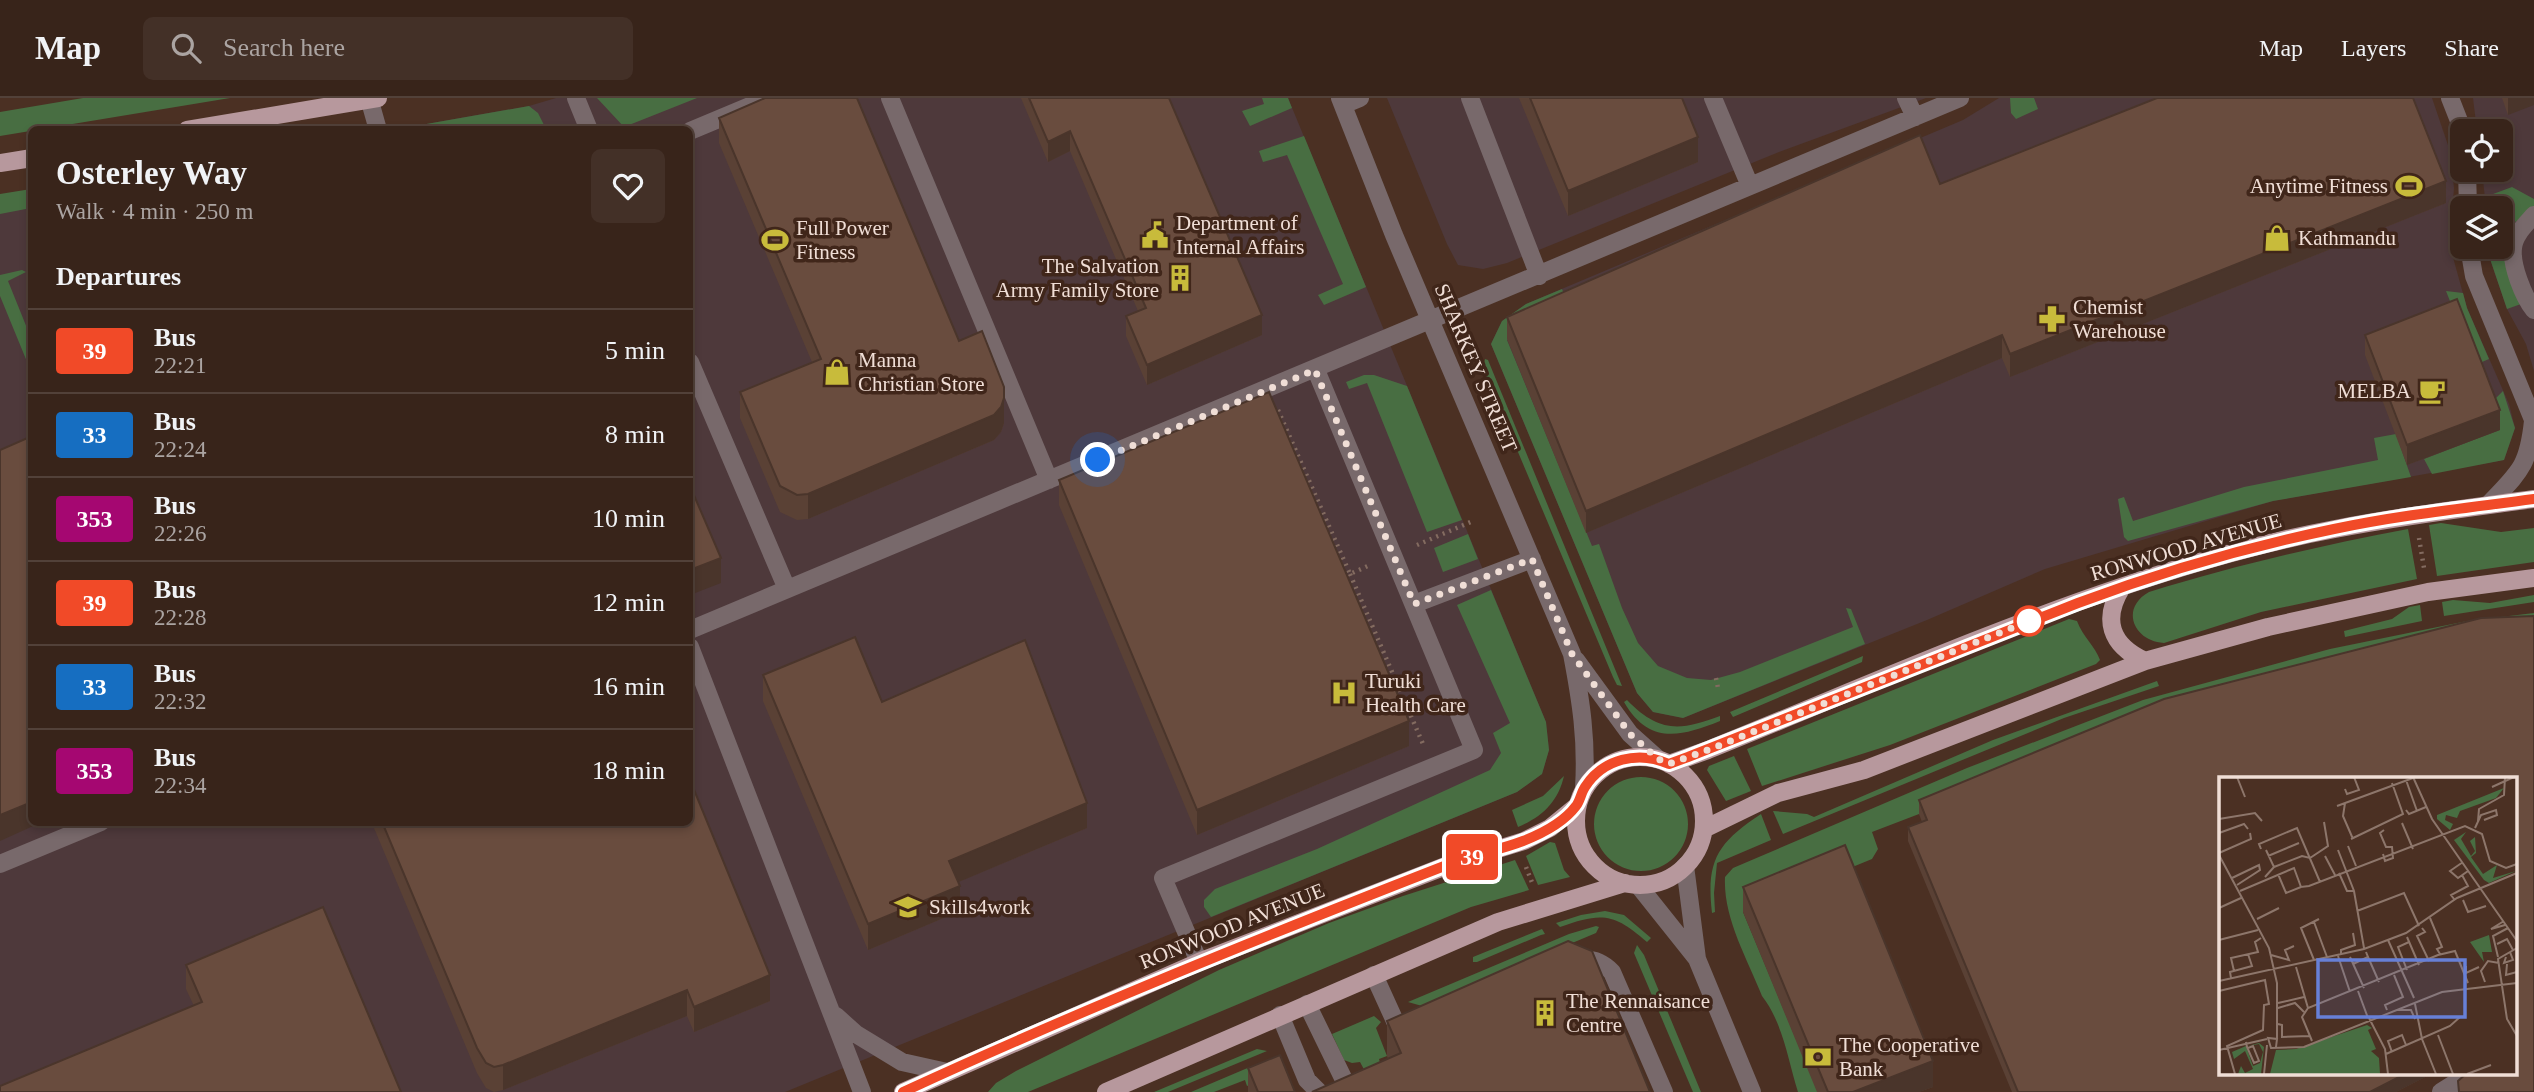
<!DOCTYPE html>
<meta charset="utf-8">
<style>
body{margin:0;font-family:Georgia,serif;background:#433027;color:#f1f3f6;height:100vh;display:flex;flex-direction:column;font-size:26px;white-space:nowrap}
*{box-sizing:border-box;margin:0}
p{font-size:23px;color:#aba4a2}
.icon{flex:none;width:38px;height:38px;fill:none;stroke:currentColor;stroke-width:2;stroke-linecap:round;stroke-linejoin:round}
.map{position:relative;flex:1;overflow:hidden}
.sheet{position:absolute;left:28px;top:28px;width:665px;height:700px;display:flex;flex-direction:column;background:#38241a;border-radius:10px;box-shadow:0 4px 10px #0003,0 0 0 2px #524139}
.sheet>*{flex:none}
.badge{padding:0 14px;border-radius:5px;font-size:24px;line-height:46px}
.buttons{position:absolute;left:2450px;top:21px;display:grid;gap:14px}
.buttons a{display:grid;place-items:center;width:63px;height:63px;border-radius:10px;background:#38241a;box-shadow:0 4px 10px #0003,0 0 0 2px #524139;font-size:35px}
.you{position:absolute;width:35px;height:35px;margin:-18px;border:5px solid #fff;border-radius:50%;background:#1a73e8;box-shadow:0 0 0 10px #1a73e833}
.map>.badge{position:absolute;translate:-50% -50%;box-shadow:0 0 0 4px #fff}
h2{padding:0 28px;font-size:26px;line-height:63px}
.round{display:grid;place-items:center;flex:none;width:74px;height:74px;border-radius:10px;background:#433027}
.summary{display:flex;align-items:center;justify-content:space-between;height:119px;padding:0 28px}
h1{font-size:33px;font-weight:600;line-height:52px}
ul{padding:0;list-style:none}
li{display:flex;align-items:center;gap:21px;height:84px;padding:0 28px;border-top:2px solid #524139}
li div{flex:1}
li b{display:block;font-size:26px}
li em{font-style:normal}
li .badge{min-width:77px;font-weight:700;text-align:center}
header{display:flex;align-items:center;gap:42px;box-sizing:border-box;height:98px;padding:0 35px;background:#38241a;border-bottom:2px solid #524139}
header strong{font-size:33px}
nav{display:flex;gap:38px;margin-inline-start:auto;font-size:24px}
.search{width:490px;height:63px;background:#433027;display:flex;align-items:center;gap:18px;box-sizing:border-box;padding:0 24px;border-radius:10px;color:#aba4a2;font-size:26px}
.map>svg:first-child{display:block}
.commercial{fill:#4e393b}
.green{fill:#486e42}
.lines{fill:none;stroke-linecap:round;stroke-linejoin:round}
.path{stroke:#836b60;stroke-width:4.5;stroke-dasharray:2 5;stroke-linecap:butt}
.minor{stroke:#78696b;stroke-width:18}
.major{stroke:#b7989d;stroke-width:18}
.wall{fill:#5a4135}
.shaded-wall{fill:#4a352b}
.building{fill:#694c3e;stroke:#4a352b;stroke-width:2}
.line-casing{stroke:#fff;stroke-width:16}
.line{stroke:#f14a28;stroke-width:10}
.walk{stroke:#f0ded6;stroke-width:7;stroke-dasharray:0 12.6}
.stop-dot{fill:#fff;stroke:#f14a28;stroke-width:3.5}
.labels{text-anchor:middle;dominant-baseline:central;stroke-width:7;stroke-linejoin:round;paint-order:stroke}
.poi-label{font-size:21px;fill:#f0ded6;stroke:#40261a;text-anchor:start}
.street-label{font-size:21px;fill:#f0ded6;stroke:#40261a}
.inset-road{fill:none;stroke:#8d766b;stroke-width:2}
.view{fill:#6780d7;fill-opacity:0.15;stroke:#6780d7;stroke-width:3.5}
.inset-edge{fill:none;stroke:#f0ded6;stroke-width:3.5}
</style>
<header>
<strong>Map</strong>
<div class="search"><svg class="icon" aria-label="search" viewBox="0 0 24 24"><circle cx="10" cy="10" r="6"/><path d="M15 15l6 6"/></svg>Search here</div>
<nav><a>Map</a><a>Layers</a><a>Share</a></nav>
</header>
<div class="map">
<svg width="2534" height="994" viewBox="0 0 2534 994">
<rect width="100%" height="100%" fill="#4b3023"/>
<!-- commercial -->
<path class="commercial" d="M556 0H1288L1546 624 1549 652 1542 676 1517 694 785 994H0V99L31 94 32 724H690V32L398 31 529 8Z
M1387 0H1926L1779 54 1507 165 1483 171 1458 167 1447 146Z
M1999 0H2432L2450 53 2454 90 2450 139 2454 163 2467 210 2509 306 2515 330 2504 362 2273 403 2045 471 1927 522 1683 620 1653 614 1637 595 1491 246 1502 223 1526 206 1963 22Z
M2473 0H2534V273L2526 246 2507 211 2487 152V149H2501V110H2486L2482 72H2501V33H2477Z"/>
<!-- green -->
<path class="green" d="M83 0H230L0 38V14Z
M597 0H697L624 29Z
M1262 0H1288L1292 10 1250 28 1242 13 1264 6Z
M2010 0H2034L2038 11 2016 21 2011 15Z
M529 8 538 15 546 31H398Z
M1304 38 1366 189 1324 207 1318 197 1343 186 1287 57 1263 64 1259 53Z
M2512 89 2534 101V111L2515 124 2507 140 2521 206 2507 211 2487 152V149H2501V110H2486L2485 99Z
M31 91V110L0 116V96Z
M22 172 26 174 8 183 31 240 30 271 0 198V177Z
M1562 191 1571 213 1507 242 1592 448 1599 446 1622 510 1638 545 1658 568 1687 580 1711 582 1740 574 1853 529 1846 510 1851 511 1865 546 1683 620 1653 614 1637 595 1491 246 1502 223 1526 206Z
M2446 193 2463 195 2467 210 2489 261 2475 267Z
M1485 261 1488 262 1622 588 1617 587 1613 579 1483 271Z
M1364 277H1374L1407 288 1462 422 1427 434 1367 285 1349 291 1346 284Z
M2503 293 2515 330 2504 362 2432 376 2424 361 2499 332 2490 306Z
M2396 336 2411 379 2273 403 2128 443 2124 439 2118 401 2124 399 2133 423 2244 389 2378 362 2374 340Z
M2441 425 2501 434 2534 430V464L2437 478 2429 427Z
M2408 431 2417 481 2261 514 2164 545C2133 543 2120 510 2149 494 2237 467 2318 448 2408 431Z
M1468 436 1478 461 1443 474 1434 450Z
M1491 492 1546 624 1549 652 1542 676 1517 694 1211 819 1204 809V802L1215 791 1317 751 1490 672 1501 655 1493 635 1510 625 1457 507Z
M2534 497V504L2444 518 2442 504 2453 502 2490 505Z
M2420 507 2422 523 2345 539 2344 533 2392 521 2409 509Z
M2534 515V532L1919 716 1872 734 1878 751 1872 761 1743 814 1818 994H1798C1788 962 1783 925 1762 898 1747 860 1723 820 1725 779L1733 770 1967 670 2143 602 2330 551 2467 523Z
M2069 521 2077 523C2083 539 2095 548 2100 562L2096 566 1890 647 1762 688 1747 651Z
M1863 558 1862 564 1733 619 1730 614Z
M2157 583 2159 588 2064 620 1783 736 1773 713 1807 716 1814 719 1993 642Z
M1627 602C1659 635 1680 633 1720 618V623C1680 639 1649 647 1624 604Z
M1734 658 1751 693 1726 703 1707 672 1709 668Z
M1564 678C1558 704 1542 719 1518 729L1512 712 1543 698Z
M1594 726a47 47 0 1 1 94 0a47 47 0 1 1-94 0Z
M1761 716 1771 742 1717 765 1714 795 1715 814 1712 815C1706 763 1717 745 1761 716Z
M1550 744 1555 745 1564 772 1570 779 1538 787 1526 758Z
M1515 762 1529 792 1471 809 1028 994H988L996 985 1016 973 1219 872 1329 825 1403 798Z
M1605 813 1624 817 1651 840 1647 844C1614 815 1602 814 1560 829L1556 825 1581 817Z
M1596 828 1599 829 1596 835 1422 908 1408 904 1569 836Z
M1542 831 1545 836 1541 837 1477 864H1473V859Z
M1637 847 1644 857 1701 994H1693L1634 855Z
M1374 918 1381 924 1376 930 1387 958 1379 961 1382 972 1367 977 1360 964 1352 965 1344 962 1332 936Z
M1257 951 1267 953 1168 994H1154Z
M1257 966 1262 981 1247 988 1245 982 1214 994H1191Z"/>
<g class="lines">
<!-- path -->
<path class="path" d="M1278 312 1350 476 1370 467
M2419 440 2424 470
M1417 447 1473 423
M1350 476 1423 646
M1716 580 1718 590
M1526 769 1533 787"/>
<!-- minor -->
<path class="minor" d="M369 0 378 32
M576 0 589 32
M890 0 1049 382
M1340 0 1394 137 1572 556C1581 603 1587 642 1584 690
M1470 0 1539 178
M1713 0 1750 88
M1906 0 1915 19
M2450 0 2463 33
M1343 7 1360 0
M690 33 769 0
M2467 72 2468 110
M2534 117C2526 126 2514 137 2513 150 2511 167 2523 198 2534 212
M2469 149 2474 178 2534 324
M690 264 787 491
M2488 407C2519 374 2528 370 2533 323
M1414 506 1532 461
M690 532 1960 0
M690 549 862 994
M1576 562 1630 636 1658 661
M0 766 101 724
M1685 768 1697 861 1752 994
M1638 787 1697 861
M1575 863C1590 859 1601 863 1612 874L1664 994
M1199 864 1163 780 1474 652 1316 272
M1374 877 1399 932 1409 928
M1307 906 1346 986 1355 994
M1280 917 1307 982 1319 994
M836 918 856 936 902 964 947 974
M2441 994 2457 984"/>
<!-- major -->
<path class="major" d="M187 32 378 0
M0 65 32 60
M2122 489C2102 521 2110 547 2145 563
M1576 723a64 64 0 1 1 128 0a64 64 0 1 1-128 0Z
M1669 666 1708 652C1845 597 1981 536 2121 489 2189 466 2265 444 2335 431 2401 418 2468 410 2534 401
M1704 731 1778 695 1864 672 2145 563 2268 529 2428 494 2534 480
M903 994 1199 864 1456 764 1524 743 1550 730 1577 708
M1106 994 1498 824 1625 785"/>
</g>
<!-- wall -->
<path class="wall" d="M1021 0H1169L1262 237 1147 287 1126 238V218L1138 213 1070 53 1048 64Z
M1519 0H1682L1698 64 1568 118Z
M2502 0H2534L2508 17Z
M719 20 959 243 1004 325 1001 334 994 342 808 421 797 422 780 414 740 320V294L812 264 719 45Z
M1940 86 2446 105 2010 279 2002 260 1586 435 1507 241V219Z
M2365 237 2500 332 2407 367 2365 257Z
M1059 382 1409 648 1197 737 1059 407Z
M2534 518V994H2458V983L2465 977 2463 975H2515V681H2221V975H2433L2396 994H2012L1908 743V729L1922 724 1919 716V702L2164 601 2481 520Z
M763 577 882 604 1087 730 958 784 960 813 868 852 763 603Z
M374 724H690L770 903 694 934 687 918 503 992 494 994 486 990 477 975 374 730Z
M1743 789 1933 989 1919 994H1817L1743 814Z
M186 867 401 994 194 908 186 891Z
M1387 923 1650 994 1388 961 1387 958Z
M1248 970 1295 994H1248Z"/>
<!-- shaded-wall -->
<path class="shaded-wall" d="M2508 0H2534V7L2508 17Z
M1070 33V53L1048 64V44Z
M1698 39V64L1568 118V93Z
M2446 83V105L2010 279V256Z
M1262 217V237L1147 287V267Z
M2002 237V260L1586 435V413Z
M1004 300V325L1001 334 994 342 808 421V396Z
M2500 312V332L2407 367V347Z
M721 460V485L690 497V472Z
M1409 623V648L1197 737V712Z
M32 704V724H42L0 743V717Z
M1087 705V730L949 788V763Z
M960 788V813L868 852V826Z
M770 877V903L694 934V909Z
M687 892V918L503 992V967Z
M1933 963V989L1919 994H1853Z
M2407 975H2433L2396 994H2370Z"/>
<!-- building -->
<path class="building" d="M765 0H857L959 243 982 233 1004 289V300L1001 309 994 317 808 396 797 397 780 388 740 294 821 261 719 20Z
M1029 0H1169L1262 217 1147 267 1126 218 1146 210 1070 33 1048 44Z
M1530 0H1682L1698 39 1568 93Z
M2157 0H2413L2446 83 2010 256 2002 237 1586 413 1507 219 1920 37 1940 86Z
M2457 201 2500 312 2407 347 2365 237Z
M1269 294 1409 623 1197 712 1059 382Z
M32 338V704L0 717V352Z
M690 388 721 460 690 472Z
M2534 518V994H2459L2458 983 2467 975H2515V681H2221V975H2407L2370 994H2018L1908 729 1927 722 1919 702 2164 601 2481 520Z
M855 539 882 604 1025 542 1087 705 949 763 960 788 868 826 763 577Z
M690 682 770 877 694 909 687 892 503 967 494 969 486 965 477 950 382 724H690Z
M1845 747 1933 963 1853 994H1828L1743 789Z
M323 809 401 994H0V988L202 904 186 867Z
M1568 843 1592 853 1650 994H1312L1401 955 1387 923Z
M1280 957 1295 994H1258L1248 970Z"/>
<g class="lines">
<defs>
<path id="line" d="M903 994C1083 911 1267 837 1452 765 1475 756 1500 752 1523 743 1541 736 1564 724 1576 708 1580 703 1581 695 1585 689 1603 661 1638 652 1669 666L1688 659 2078 505C2161 474 2247 449 2334 431 2400 417 2467 410 2534 401"/>
</defs>
<!-- line casing -->
<use href="#line" class="line-casing"/>
<!-- line -->
<use href="#line" class="line"/>
<!-- walk -->
<path class="walk" d="M1098 362 1315 272 1414 506 1532 461 1572 556 1630 636 1658 661 1669 666 1708 652 2034 521 2029 523"/>
</g>
<!-- icons -->
<defs>
<symbol id="stadium-bare" viewBox="-9 -9 18 18"><path d="M0-5a6.5 5 0 1 0 0 10a6.5 5 0 1 0 0-10ZM-3.5-1.8h7v3.6h-7Z" fill="#c8bb3b" stroke="#40261a" stroke-width="2.5" paint-order="stroke"/></symbol>
<symbol id="civic-bare" viewBox="-9 -9 18 18"><path d="M-.6-6.5H3V-4.5H.6V-3L4-1V1h2V6H-6V1h2V-1L-.6-3ZM-1.2 2.5V6h2.4V2.5Z" fill="#c8bb3b" stroke="#40261a" stroke-width="2.5" paint-order="stroke"/></symbol>
<symbol id="shop-bare" viewBox="-9 -9 18 18"><path d="M-5-2.5h2.3a2.7 3.5 0 0 1 5.4 0H5L5.5 6h-11ZM-1.5-2.5h3a1.5 2.3 0 0 0-3 0Z" fill="#c8bb3b" stroke="#40261a" stroke-width="2.5" paint-order="stroke"/></symbol>
<symbol id="building-bare" viewBox="-9 -9 18 18"><path d="M-4-6H4V6H1V3H-1V6H-4ZM-2.5-4.3h1.7v1.8h-1.7ZM.8-4.3h1.7v1.8H.8ZM-2.5-1h1.7V.8h-1.7ZM.8-1h1.7V.8H.8Z" fill="#c8bb3b" stroke="#40261a" stroke-width="2.5" paint-order="stroke"/></symbol>
<symbol id="pharmacy-bare" viewBox="-9 -9 18 18"><path d="M-2-6h4v4h4v4h-4v4h-4v-4h-4v-4h4Z" fill="#c8bb3b" stroke="#40261a" stroke-width="2.5" paint-order="stroke"/></symbol>
<symbol id="cafe-bare" viewBox="-9 -9 18 18"><path d="M-5.5-4.5H6V0H3Q3 3.5 0 3.5H-2.5Q-5.5 3.5-5.5 0ZM3-3.2v2h1.7v-2ZM-6 4.5H4V6H-6Z" fill="#c8bb3b" stroke="#40261a" stroke-width="2.5" paint-order="stroke"/></symbol>
<symbol id="hospital-bare" viewBox="-9 -9 18 18"><path d="M-5-5h3v3.5h4V-5h3V5h-3V1.5h-4V5h-3Z" fill="#c8bb3b" stroke="#40261a" stroke-width="2.5" paint-order="stroke"/></symbol>
<symbol id="school-bare" viewBox="-9 -9 18 18"><path d="M0-5L7-2L0 1L-7-2ZM-4 1L0 2.5L4 1V4Q0 6-4 4Z" fill="#c8bb3b" stroke="#40261a" stroke-width="2.5" paint-order="stroke"/></symbol>
<symbol id="bank-bare" viewBox="-9 -9 18 18"><path d="M-6-4H6V4H-6ZM0-2.3a2.3 2.3 0 1 0 0 4.6a2.3 2.3 0 1 0 0-4.6Z" fill="#c8bb3b" stroke="#40261a" stroke-width="2.5" paint-order="stroke"/></symbol>
</defs>
<g fill-rule="evenodd">
<use href="#stadium-bare" x="2390" y="69" width="38" height="38"/>
<use href="#civic-bare" x="1136" y="118" width="38" height="38"/>
<use href="#shop-bare" x="2258" y="121" width="38" height="38"/>
<use href="#stadium-bare" x="756" y="123" width="38" height="38"/>
<use href="#building-bare" x="1161" y="161" width="38" height="38"/>
<use href="#pharmacy-bare" x="2033" y="202" width="38" height="38"/>
<use href="#shop-bare" x="818" y="255" width="38" height="38"/>
<use href="#cafe-bare" x="2413" y="274" width="38" height="38"/>
<use href="#hospital-bare" x="1325" y="576" width="38" height="38"/>
<use href="#school-bare" x="889" y="790" width="38" height="38"/>
<use href="#building-bare" x="1526" y="896" width="38" height="38"/>
<use href="#bank-bare" x="1799" y="940" width="38" height="38"/>
</g>
<!-- markers -->
<circle class="stop-dot" cx="2029" cy="523" r="14"/>
<g class="labels">
<!-- poi labels -->
<g class="poi-label">
<text x="2388" y="88" text-anchor="end">Anytime Fitness</text>
<text x="1176" y="125">Department of<tspan x="1176" dy="24">Internal Affairs</tspan></text>
<text x="796" y="130">Full Power<tspan x="796" dy="24">Fitness</tspan></text>
<text x="2298" y="140">Kathmandu</text>
<text x="1159" y="168" text-anchor="end">The Salvation<tspan x="1159" dy="24">Army Family Store</tspan></text>
<text x="2073" y="209">Chemist<tspan x="2073" dy="24">Warehouse</tspan></text>
<text x="858" y="262">Manna<tspan x="858" dy="24">Christian Store</tspan></text>
<text x="2411" y="293" text-anchor="end">MELBA</text>
<text x="1365" y="583">Turuki<tspan x="1365" dy="24">Health Care</tspan></text>
<text x="929" y="809">Skills4work</text>
<text x="1566" y="903">The Rennaisance<tspan x="1566" dy="24">Centre</tspan></text>
<text x="1839" y="947">The Cooperative<tspan x="1839" dy="24">Bank</tspan></text>
</g>
<!-- street labels -->
<g class="street-label">
<text transform="translate(1476 270) rotate(67)">SHARKEY STREET</text>
<text transform="translate(2186 449) rotate(-16)">RONWOOD AVENUE</text>
<text transform="translate(1232 828) rotate(-22)">RONWOOD AVENUE</text>
</g>
</g>
<!-- overview -->
<g transform="translate(2219 679)">
<rect width="298" height="298" fill="#4b3023"/>
<path d="M285 11 277 21 241 34 238 41 227 38 226 43 234 47 231 53 218 42V38ZM247 55 242 62 252 79 256 74 251 64 256 60 257 76 252 80 264 97 278 88 274 101 297 94 270 106 265 103 235 63ZM270 158 273 175H263L265 185 251 165ZM148 248 153 251 149 253 157 272 152 274 160 281 161 297H51L57 273 77 272ZM40 266 45 270 42 297H19L22 289 26 296 34 292 26 274 15 282 13 275 27 269 34 289 41 286 44 275 40 267 29 269Z" fill="#486e42"/>
<path class="inset-road" d="M18 0 26 20M194 0 213 42 298 164M187 3 198 34M273 10 295 0M126 12 128 17 140 13 135 0M126 26 124 39 134 62M118 29 194 1M187 33 190 37 207 30M0 42 36 36 43 44M259 44 260 32 285 18 286 0M183 46 194 72M256 51 262 38 277 33 278 38 265 43M0 56 25 47 29 52M132 62 184 37 173 6M129 69 137 89M42 72 40 67 78 51 101 105M119 73 135 114 145 171M0 76 32 62 31 56M164 77 166 84 174 81 173 70H167L161 56 165 53M0 78 50 171 58 206V262M49 79 80 66M106 79 116 98M244 85 231 94 239 101 249 94M55 90 83 79 91 81 109 69 105 45M120 96 128 114H135M59 97 67 116 82 110M46 100 55 90 47 73M13 101 40 88 41 93 18 108M21 114 75 91 82 110 90 109 246 49 263 57 271 84 287 91 298 87M235 122 232 118 249 109 243 98M244 123 249 135 267 129M0 131 22 121M138 134 185 116 200 149M211 141 223 170 218 172 221 177M38 142 60 131M285 144 272 152 286 148M95 145 108 180M203 151 206 155 198 159 210 184M188 160 200 188M0 163 39 153M169 163 195 221M278 167 288 162 294 173M298 171 279 182 288 242 298 259M52 178 70 183 66 173 75 169M122 178V173L136 168 134 156M119 179 131 215M131 180 145 211M149 180 160 205M279 180 274 159 289 151M287 180 285 186 294 183 291 175M95 183 82 151 100 142M134 187 149 180 147 175M288 187 287 198 298 195M247 189V196L260 190M77 190 89 231M188 193 179 170 190 165M15 194 12 181 39 175 36 165 42 161M12 201 11 195 33 189 29 177M0 204 145 172 187 156 238 121 298 96M266 205 262 194 269 184 280 186M0 214 46 203 50 227 45 228 44 253 8 269 16 297M139 214 149 241M59 226 85 220M196 227 203 262 217 297M59 231 76 226 85 235M168 233 166 228 184 220 175 198M178 233H192L196 242M150 241 166 272 169 297M59 247 63 248V260L91 259M219 258 234 297M93 264 83 240 89 231 219 178 236 174 249 206M27 265 28 270 35 286 40 284 34 269 29 271M57 270 58 262 49 261 52 271 85 270 223 215 298 206M0 273 48 262M173 275 169 264 183 258 187 268M167 277 231 249 241 240M45 297 48 268M248 297 272 288"/>
<path class="view" d="M99 183H246V240H99Z"/>
<rect width="298" height="298" class="inset-edge"/>
</g>
</svg>
<div class="buttons">
<a><svg class="icon" aria-label="locate" viewBox="0 0 24 24"><circle cx="12" cy="12" r="6"/><path d="M12 2v4M12 18v4M2 12h4M18 12h4"/></svg></a>
<a><svg class="icon" aria-label="layers" viewBox="0 0 24 24"><path d="M12 4l9 5-9 5-9-5zM3 14l9 5 9-5"/></svg></a>
</div>
<div class="you" style="left:1098px;top:362px"></div>
<b class="badge" style="left:1472px;top:759px;background:#f14a28;color:#fff">39</b>
<section class="sheet">
<div class="summary"><div><h1>Osterley Way</h1><p>Walk · 4 min · 250 m</p></div><a class="round"><svg class="icon" aria-label="heart" viewBox="0 0 24 24"><path d="M12 20l-8-8c-3-5 5-10 8-4 3-6 11-1 8 4z"/></svg></a></div>
<h2>Departures</h2>
<ul>
<li><span class="badge" style="background:#f14a28;color:#fff">39</span><div><b>Bus</b><p>22:21</p></div><em>5 min</em></li>
<li><span class="badge" style="background:#166ec1;color:#fff">33</span><div><b>Bus</b><p>22:24</p></div><em>8 min</em></li>
<li><span class="badge" style="background:#a50771;color:#fff">353</span><div><b>Bus</b><p>22:26</p></div><em>10 min</em></li>
<li><span class="badge" style="background:#f14a28;color:#fff">39</span><div><b>Bus</b><p>22:28</p></div><em>12 min</em></li>
<li><span class="badge" style="background:#166ec1;color:#fff">33</span><div><b>Bus</b><p>22:32</p></div><em>16 min</em></li>
<li><span class="badge" style="background:#a50771;color:#fff">353</span><div><b>Bus</b><p>22:34</p></div><em>18 min</em></li>
</ul>
</section>
</div>
